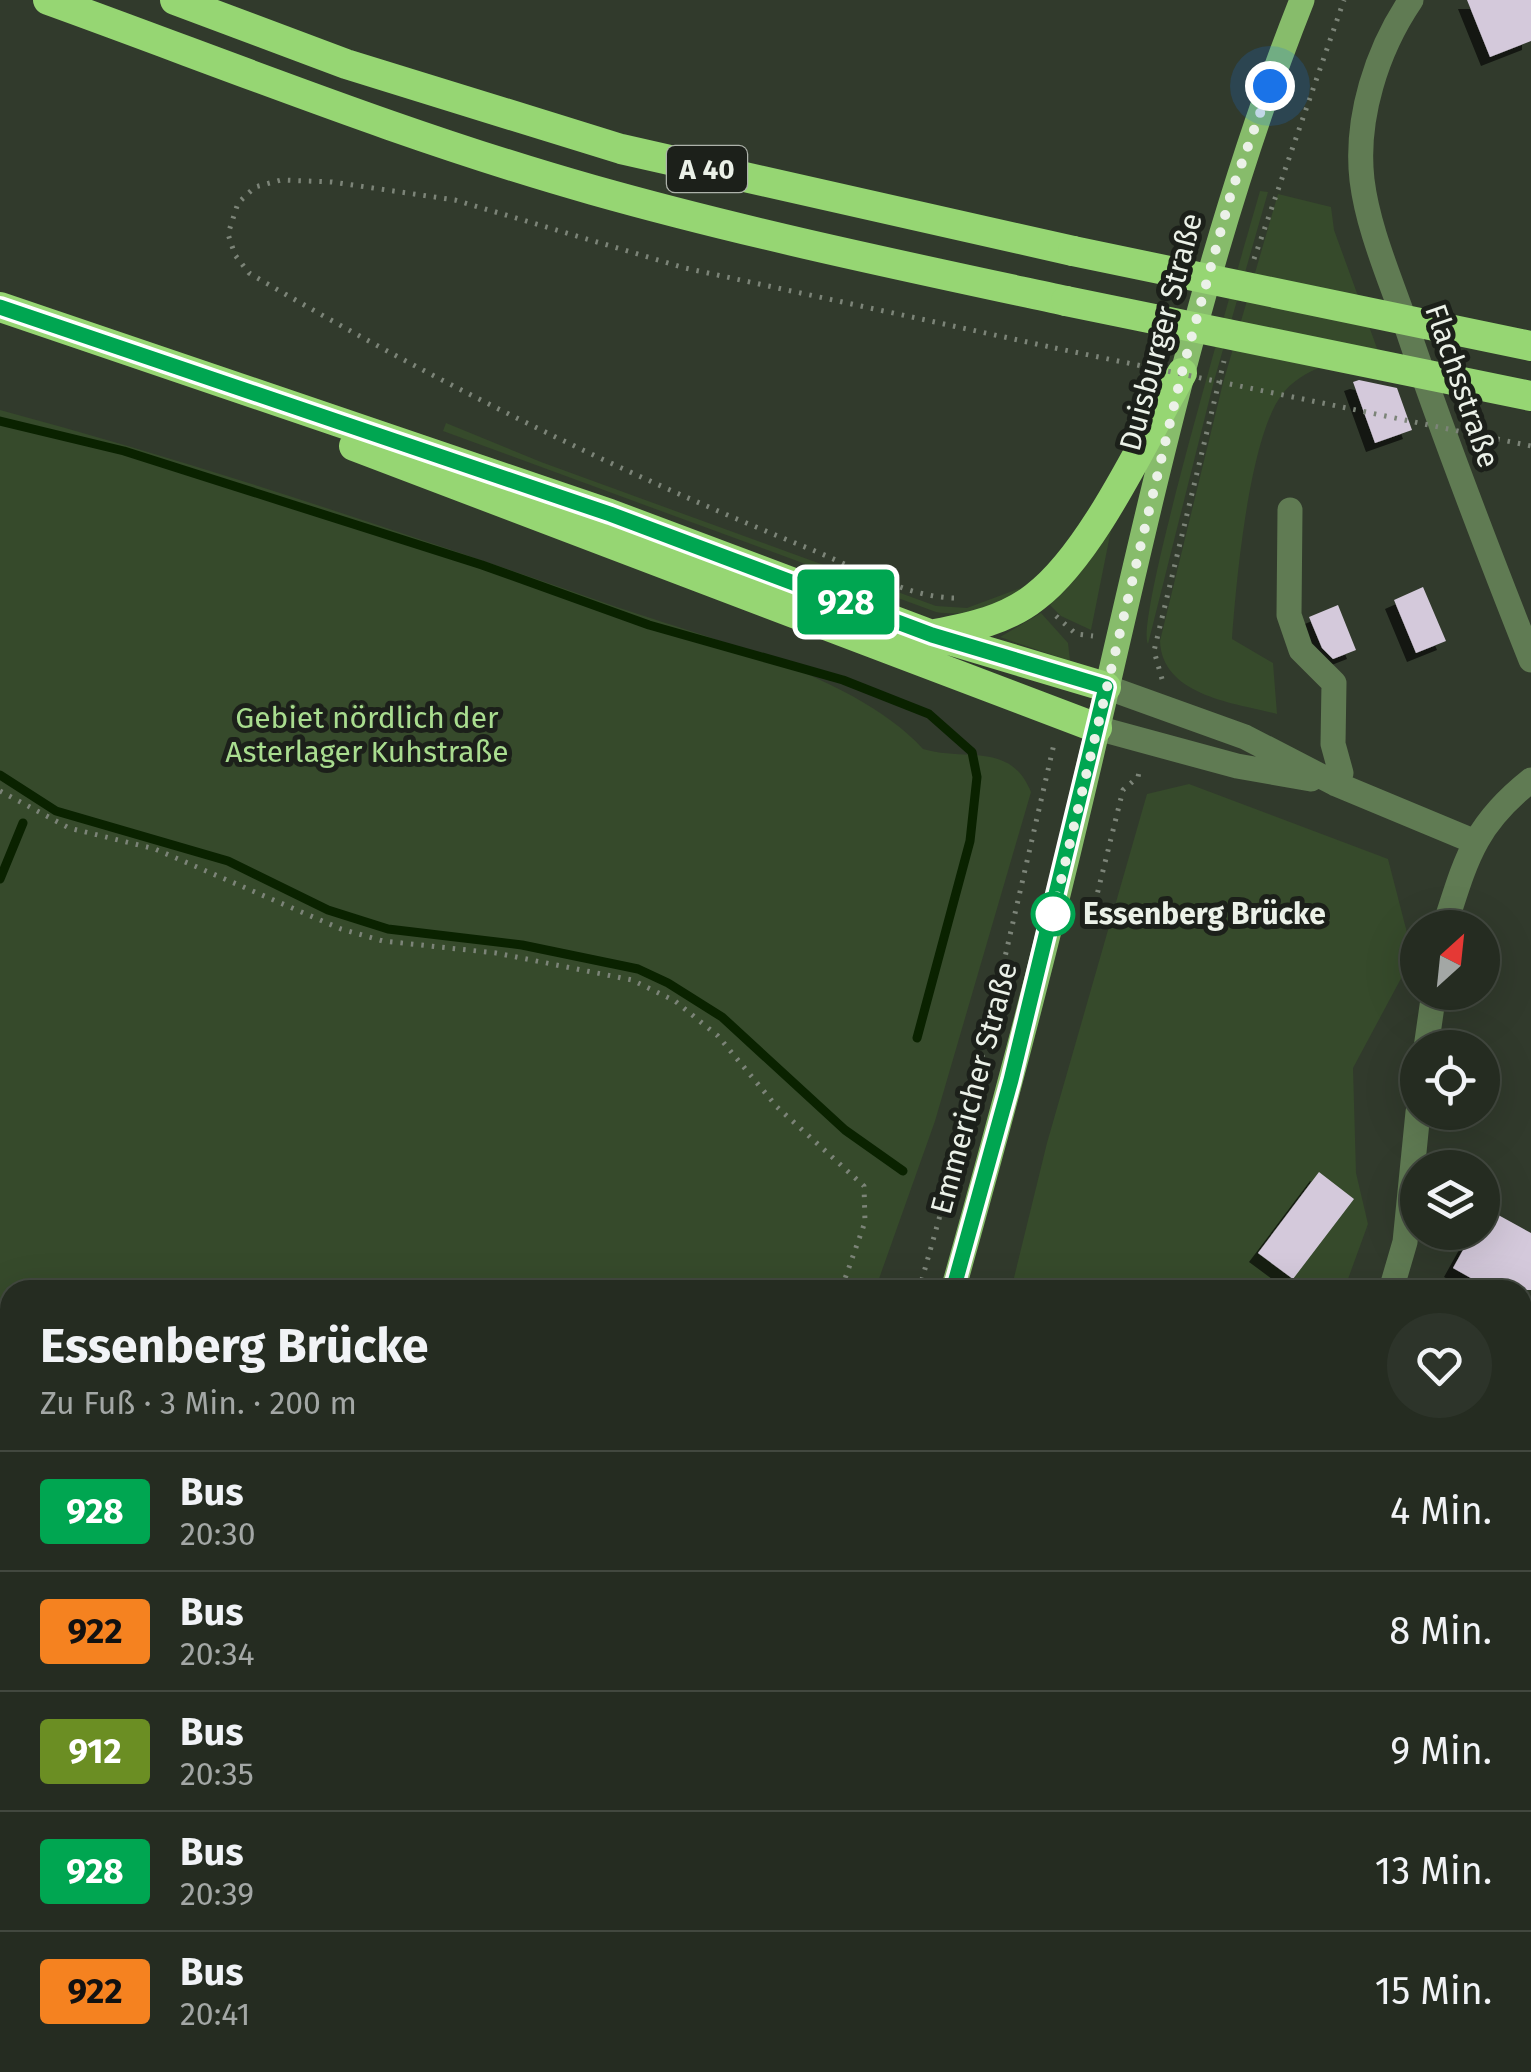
<!DOCTYPE html>
<html lang="de">
<meta charset="utf-8">
<style>
body{margin:0;font-family:"Fira Sans",sans-serif;background:#2d342a;color:#f1f3f6;height:100vh;display:flex;flex-direction:column;font-size:38px;white-space:nowrap}
*{box-sizing:border-box;margin:0}
p{font-size:32px;color:#a3a7a5}
.icon{flex:none;width:55px;height:55px;fill:none;stroke:currentColor;stroke-width:2;stroke-linecap:round;stroke-linejoin:round}
.map{position:relative;flex:1;overflow:hidden}
.panel{position:absolute;left:0px;top:1280px;width:1532px;height:792px;display:flex;flex-direction:column;background:#252c21;border-radius:30px 30px 0 0;box-shadow:0 10px 40px #0002,0 0 0 2px #42483f}
.panel>*{flex:none}
.badge{padding:0 20px;border-radius:8px;font-size:35px;line-height:65px}
.needle{width:65px;rotate:27deg}
.controls{position:absolute;left:1400px;top:910px;display:grid;gap:20px}
.controls a{display:grid;place-items:center;width:100px;height:100px;border-radius:50%;background:#252c21;box-shadow:0 10px 40px #0002,0 0 0 2px #42483f;font-size:50px}
.you{position:absolute;width:50px;height:50px;margin:-25px;border:8px solid #fff;border-radius:50%;background:#1a73e8;box-shadow:0 0 0 15px #1a73e833}
.map>.badge{position:absolute;translate:-50% -50%;box-shadow:0 0 0 5px #fff}
.round{display:grid;place-items:center;flex:none;width:105px;height:105px;border-radius:52px;background:#2d342a}
.overview{display:flex;align-items:center;justify-content:space-between;height:170px;padding:0 40px}
h1{font-size:48px;font-weight:700;line-height:75px}
ul{padding:0;list-style:none}
li{display:flex;align-items:center;gap:30px;height:120px;padding:0 40px;border-top:2px solid #42483f}
li div{flex:1}
li b{display:block;font-size:38px}
li em{font-style:normal}
li .badge{min-width:110px;font-weight:700;text-align:center}
.map>svg:first-child{display:block}
.green{fill:#364a2b}
.water{fill:#0a2200}
.lines{fill:none;stroke-linecap:round;stroke-linejoin:round}
.stream{stroke:#0a2200;stroke-width:9}
.building{fill:#d4c9db;filter:url(#shadow)}
.path{stroke:#7c8478;stroke-width:5;stroke-dasharray:2.5 8;stroke-linecap:butt}
.minor{stroke:#607b53;stroke-width:25}
.major{stroke:#87bc6b;stroke-width:25}
.highway{stroke:#96d673;stroke-width:30}
.path-bridge{stroke:#7c8478;stroke-width:5;stroke-dasharray:2.5 8;stroke-linecap:butt}
.highway-bridge{stroke:#96d673;stroke-width:30}
.line-casing{stroke:#fff;stroke-width:22}
.line{stroke:#00a651;stroke-width:15}
.walk{stroke:#ebf1e8;stroke-width:10;stroke-dasharray:0 18}
.stop-dot{fill:#fff;stroke:#00a651;stroke-width:5}
.labels{text-anchor:middle;dominant-baseline:central;stroke-width:10;stroke-linejoin:round;paint-order:stroke}
.shield{fill:#1c201a;stroke:#adb2aa;stroke-width:2.5}
.shield-label{font-size:28px;font-weight:bold;fill:#ebf1e8}
.street-label{font-size:30px;fill:#ebf1e8;stroke:#1c201a}
.park-label{font-size:30px;fill:#a9dd8f;stroke:#1c201a}
.stop-label{font-size:30px;font-weight:bold;fill:#ebf1e8;stroke:#1c201a;text-anchor:start}
</style>
<div class="map">
<svg width="1531" height="2072" viewBox="0 0 1531 2072">
<defs>
<filter id="shadow"><feDropShadow dx="-9" dy="9" stdDeviation="0" flood-color="#0009"/></filter>
</defs>
<rect width="100%" height="100%" fill="#313a2c"/>
<!-- green -->
<path class="green" d="M1260 191 1268 192 1214 381 1148 644C1133 620 1245 246 1260 191Z
M1278 194 1331 207 1334 230 1378 351C1347 357 1300 368 1281 396 1249 439 1236 583 1232 639L1273 663 1277 714C1235 703 1162 696 1160 641L1223 383Z
M0 410C206 465 407 534 608 604 703 637 856 675 923 749 967 762 1010 741 1031 792L935 1121 875 1290H10V2062L396 2063 389 2072H0Z
M446 423 541 462 936 606 967 608 1021 588C1002 609 964 617 936 612L443 431Z
M1112 525 1091 630 1061 616 1050 605Z
M1041 613 1068 643 1070 661 1000 637Z
M1189 784 1388 859 1413 956 1353 1068 1356 1173 1368 1224 1344 1290H1011L1047 1143 1147 794Z
M561 2062H914L915 2072H552Z
M984 2063V2062L1159 2063 1155 2072H982Z
M1192 2063V2062L1335 2063 1331 2072H1188Z"/>
<!-- water -->
<path class="water" d="M1531 1529V2072H1380L1384 2063 1522 2062V1544Z"/>
<g class="lines">
<!-- stream -->
<path class="stream" d="M0 421 124 451 482 565 649 625 843 680 929 714 972 752 977 777 970 841 917 1038
M0 775 56 811 228 861 328 910 388 929 522 945 638 969 668 983 722 1017 845 1130 903 1171
M0 879 23 823"/>
</g>
<!-- building -->
<path class="building" d="M1467 0H1531V41L1490 57Z
M1359 380 1397 388 1412 430 1375 443 1353 382Z
M1423 587 1446 641 1416 653 1394 600Z
M1338 605 1356 650 1333 659 1322 648 1309 617Z
M1319 1172 1354 1199 1293 1279 1258 1253Z
M1482 1206 1531 1233V1290H1492L1453 1268 1473 1232H1482Z"/>
<g class="lines">
<!-- path -->
<path class="path" d="M1254 259 1344 0
M954 598C906 597 855 567 810 549 617 472 429 379 249 273L235 255 228 234 238 203 255 187 281 180 332 182 455 200 685 268 1055 348
M1056 616 1076 634 1093 636
M1162 679 1154 651 1224 361
M0 791 69 828 155 849 341 929 383 941 496 953 632 980 675 1001 718 1036 777 1107 864 1186 865 1222 841 1290
M1090 923 1123 790 1138 777 1140 767
M919 1290 970 1109 1054 744
M371 2072 381 2062
M445 2072 455 2062
M1173 2072 1177 2062"/>
<!-- minor -->
<path class="minor" d="M1411 0C1377 50 1355 118 1362 180 1368 229 1390 278 1406 325 1444 438 1487 549 1531 660
M1290 510 1289 615 1301 650 1334 683 1333 744 1341 773 1336 784
M1106 687 1245 737 1336 784 1473 841
M1097 728 1237 766 1311 779
M1444 928C1466 860 1473 826 1531 780
M1426 1048 1434 992
M1391 1290 1405 1242 1418 1112
M953 2072 955 2062"/>
<!-- major -->
<path class="major" d="M953 1290C998 1130 1041 969 1079 808 1144 535 1198 261 1302 0
M483 2072 492 2062"/>
<!-- highway -->
<path class="highway" d="M48 0C228 65 408 138 593 190 749 234 908 267 1066 301
M175 0 346 64 621 149 1073 251
M0 307 610 514 932 635 1106 687
M354 446 1097 728
M935 634C971 627 1006 620 1035 597 1093 553 1145 437 1182 373"/>
<!-- path-bridge -->
<path class="path-bridge" d="M1055 348 1531 446"/>
<!-- highway-bridge -->
<path class="highway-bridge" d="M1073 251 1531 346
M1066 301 1531 396"/>
</g>
<g class="lines">
<defs>
<path id="line" d="M0 307 610 514 932 635 1106 687 1011 1080 953 1290"/>
</defs>
<!-- line casing -->
<use href="#line" class="line-casing"/>
<!-- line -->
<use href="#line" class="line"/>
<!-- walk -->
<path class="walk" d="M1053 914 1182 372 1232 190 1270 86"/>
</g>
<!-- markers -->
<circle class="stop-dot" cx="1053" cy="914" r="20"/>
<g class="labels">
<!-- shield labels -->
<rect class="shield" x="667" y="146" width="80" height="46" rx="8"/>
<g class="shield-label">
<text x="707" y="169">A 40</text>
</g>
<!-- street labels -->
<g class="street-label">
<text transform="translate(1161 332) rotate(-75)">Duisburger Straße</text>
<text transform="translate(1462 386) rotate(71)">Flachsstraße</text>
<text transform="translate(974 1088) rotate(-75)">Emmericher Straße</text>
</g>
<!-- park labels -->
<g class="park-label">
<text x="367" y="718">Gebiet nördlich der<tspan x="367" dy="34">Asterlager Kuhstraße</tspan></text>
</g>
<!-- stop labels -->
<g class="stop-label">
<text x="1083" y="914">Essenberg Brücke</text>
</g>
</g>
</svg>
<div class="controls">
<a><svg class="needle" viewBox="-14 -14 28 28"><path d="M0-13l5 13h-10z" fill="#e53935"/><path d="M0 13l5-13h-10z" fill="#a3a7a5"/></svg></a>
<a><svg class="icon" aria-label="locate" viewBox="0 0 24 24"><circle cx="12" cy="12" r="6"/><path d="M12 2v4M12 18v4M2 12h4M18 12h4"/></svg></a>
<a><svg class="icon" aria-label="layers" viewBox="0 0 24 24"><path d="M12 4l9 5-9 5-9-5zM3 14l9 5 9-5"/></svg></a>
</div>
<div class="you" style="left:1270px;top:86px"></div>
<b class="badge" style="left:846px;top:602px;background:#00a651;color:#fff">928</b>
<section class="panel">
<div class="overview"><div><h1>Essenberg Brücke</h1><p>Zu Fuß · 3 Min. · 200 m</p></div><a class="round"><svg class="icon" aria-label="heart" viewBox="0 0 24 24"><path d="M12 20l-8-8c-3-5 5-10 8-4 3-6 11-1 8 4z"/></svg></a></div>
<ul>
<li><span class="badge" style="background:#00a651;color:#fff">928</span><div><b>Bus</b><p>20:30</p></div><em>4 Min.</em></li>
<li><span class="badge" style="background:#f58220;color:#111">922</span><div><b>Bus</b><p>20:34</p></div><em>8 Min.</em></li>
<li><span class="badge" style="background:#6b8e23;color:#fff">912</span><div><b>Bus</b><p>20:35</p></div><em>9 Min.</em></li>
<li><span class="badge" style="background:#00a651;color:#fff">928</span><div><b>Bus</b><p>20:39</p></div><em>13 Min.</em></li>
<li><span class="badge" style="background:#f58220;color:#111">922</span><div><b>Bus</b><p>20:41</p></div><em>15 Min.</em></li>
</ul>
</section>
</div>
